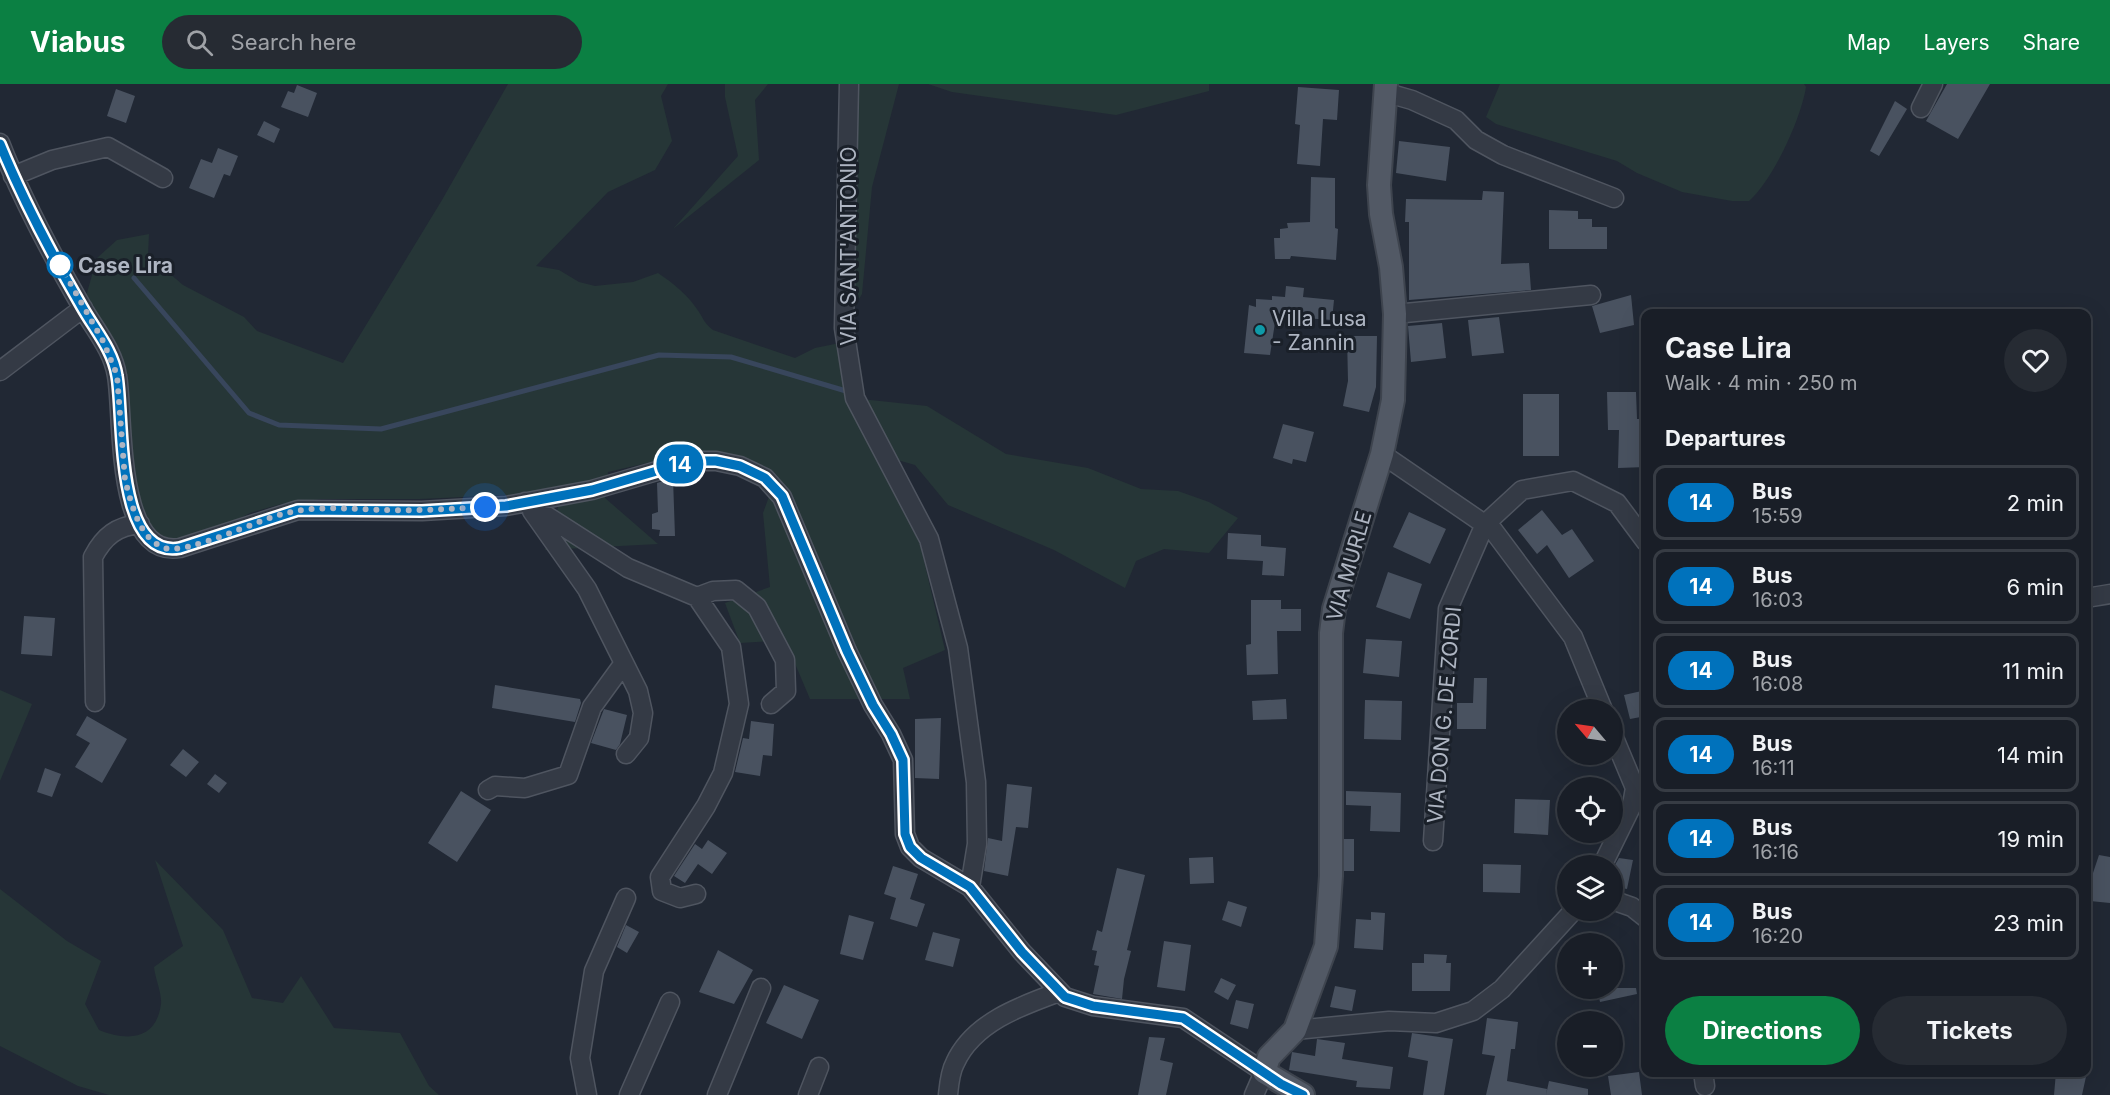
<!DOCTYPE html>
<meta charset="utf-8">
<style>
body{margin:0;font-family:Inter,sans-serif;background:#262b33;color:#f1f3f6;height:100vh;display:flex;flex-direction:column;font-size:22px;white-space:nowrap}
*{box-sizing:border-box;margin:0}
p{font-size:20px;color:#9fa2a7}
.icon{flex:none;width:33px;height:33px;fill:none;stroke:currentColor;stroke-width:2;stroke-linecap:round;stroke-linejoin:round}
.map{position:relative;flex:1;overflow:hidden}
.sheet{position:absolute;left:1641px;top:225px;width:450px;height:768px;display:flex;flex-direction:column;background:#191e27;border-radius:12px;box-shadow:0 6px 24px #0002,0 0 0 2px #373c44}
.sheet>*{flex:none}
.badge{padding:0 12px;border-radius:20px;font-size:21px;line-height:39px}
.needle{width:39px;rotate:299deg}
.controls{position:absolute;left:1557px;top:615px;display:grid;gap:12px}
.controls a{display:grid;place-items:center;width:66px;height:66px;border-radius:50%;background:#191e27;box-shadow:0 6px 24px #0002,0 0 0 2px #373c44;font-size:30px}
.you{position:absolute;width:30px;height:30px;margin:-15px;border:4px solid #fff;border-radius:50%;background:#1a73e8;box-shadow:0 0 0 9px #1a73e833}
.map>.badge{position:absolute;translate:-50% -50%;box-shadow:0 0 0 3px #fff}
h2{padding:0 24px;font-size:22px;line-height:54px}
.round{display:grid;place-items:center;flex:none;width:63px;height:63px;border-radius:32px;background:#262b33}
.headline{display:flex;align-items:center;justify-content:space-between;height:102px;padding:0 24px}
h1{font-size:28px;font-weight:700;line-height:45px}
.primary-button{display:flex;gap:12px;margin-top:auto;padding:12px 24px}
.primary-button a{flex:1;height:69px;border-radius:36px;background:#0b8043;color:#fff;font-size:24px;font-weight:700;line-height:69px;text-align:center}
.primary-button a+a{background:#262b33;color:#f1f3f6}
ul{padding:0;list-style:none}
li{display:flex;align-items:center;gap:18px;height:75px;margin:0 12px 9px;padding:0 12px;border:3px solid #373c44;border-radius:12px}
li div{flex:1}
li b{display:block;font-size:22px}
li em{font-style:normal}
li .badge{min-width:66px;font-weight:700;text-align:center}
header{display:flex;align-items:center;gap:36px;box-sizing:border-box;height:84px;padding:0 30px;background:#0b8043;color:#fff}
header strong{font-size:28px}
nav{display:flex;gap:33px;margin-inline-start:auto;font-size:21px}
.search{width:420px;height:54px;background:#262b33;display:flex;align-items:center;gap:15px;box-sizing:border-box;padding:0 21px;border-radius:33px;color:#9fa2a7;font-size:22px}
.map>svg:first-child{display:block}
.green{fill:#263637}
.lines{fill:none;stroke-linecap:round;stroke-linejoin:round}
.stream{stroke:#38465c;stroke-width:5}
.building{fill:#495260}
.minor-casing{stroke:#4f5560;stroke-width:21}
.major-casing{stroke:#3e444e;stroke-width:26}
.minor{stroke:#343a45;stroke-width:18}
.major{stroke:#525965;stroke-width:22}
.line-casing{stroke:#fff;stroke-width:14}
.line{stroke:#0072bc;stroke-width:9}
.walk{stroke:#aeb5c2;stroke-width:6;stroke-dasharray:0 10.8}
.stop-dot{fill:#fff;stroke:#0072bc;stroke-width:3}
.culture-dot{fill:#0f9aa8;stroke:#1a2029;stroke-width:2}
.labels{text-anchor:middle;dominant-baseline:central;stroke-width:6;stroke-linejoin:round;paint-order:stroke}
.street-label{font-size:21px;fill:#aeb5c2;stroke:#1a2029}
.stop-label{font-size:21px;font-weight:bold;fill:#aeb5c2;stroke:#1a2029;text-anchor:start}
.poi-label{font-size:21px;fill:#aeb5c2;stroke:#1a2029;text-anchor:start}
</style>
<header>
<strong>Viabus</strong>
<div class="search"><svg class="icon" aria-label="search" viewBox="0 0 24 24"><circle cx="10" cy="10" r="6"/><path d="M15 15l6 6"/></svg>Search here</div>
<nav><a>Map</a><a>Layers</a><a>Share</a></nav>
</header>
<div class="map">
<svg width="2110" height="1011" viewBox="0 0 2110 1011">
<rect width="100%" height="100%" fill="#212834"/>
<!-- green -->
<path class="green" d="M508 0H668L661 12 672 57 655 86 608 108 536 182 559 186 579 198 595 202 633 198 658 189C673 199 689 212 699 228 704 236 705 240 713 246L795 274 815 264 840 259 883 380 920 460 945 566 903 584 910 615H810L785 556 740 559 725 519 770 503 763 429 774 399 731 370 699 367 608 388 605 414 658 460 545 466 561 414 506 411 420 415H322L281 420 250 429 230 439 184 455 159 458 139 444 120 289 84 219 97 174 117 156 149 150 148 171 183 201 244 233 257 247 343 279 442 116Z
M725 0H768L755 16 759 76 673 145 738 72 725 13Z
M858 0H899L872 103 862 210 852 227Z
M928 0H1209V7L1116 31 952 8Z
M1500 0H1804L1806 3C1801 35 1773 96 1749 117H1732L1682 108 1637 89 1617 77 1496 40 1486 33Z
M861 315 927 322 1006 370 1088 384 1141 405 1178 407 1209 418 1238 434 1209 469 1164 465 1136 477 1125 504 1054 466 948 421 915 381 894 375Z
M0 606 32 620 0 697Z
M155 776 223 846 252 914 283 919 301 892 334 944 400 949 429 1002 439 1011H109L78 1002 0 962V805L67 857 101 877 85 920 99 946C127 957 156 957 161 920 162 909 155 894 154 883L183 862Z"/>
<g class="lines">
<!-- stream -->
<path class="stream" d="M134 194 249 329 279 341 381 345 659 271 731 273 846 307"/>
</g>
<!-- building -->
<path class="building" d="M1947 0H1990L1958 55 1926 37Z
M297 1 317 9 308 33 281 23 288 7 294 9Z
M1298 3 1339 6 1337 36 1323 35 1320 82 1297 80 1300 41 1295 40Z
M116 5 135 12 126 39 107 32Z
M1895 17 1907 25 1879 72 1870 67Z
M264 37 280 45 274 59 257 51Z
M1399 57 1450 63 1446 97 1396 89Z
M218 64 238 72 230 92 224 90 214 114 189 104 201 75 212 79Z
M1311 93 1335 94V144L1338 145 1336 176 1291 172 1290 175H1275L1274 154H1280V145L1288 144 1287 139 1310 138Z
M1483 107 1504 108 1501 180 1529 179 1531 206 1409 216V138H1405L1406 115 1482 116Z
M1549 126 1578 127V135H1592V143H1607V165H1549Z
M1286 202 1304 204 1303 213 1334 216 1332 236 1276 232 1270 271 1244 269 1249 221 1256 223V215L1272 216V212L1285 213Z
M1631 211 1634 241 1600 249 1592 222Z
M1499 233 1504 269 1472 272 1468 236Z
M1442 239 1446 274 1411 278 1408 242Z
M1347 252H1377L1376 303 1369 328 1343 322 1348 297Z
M1607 308H1636L1637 335H1646V383L1618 384 1619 346H1608Z
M1523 310H1559V372H1523Z
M1283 340 1314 348 1306 378 1293 375 1292 380 1273 374Z
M673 394 675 452H659L660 446 652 445V430L658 428 657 399Z
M1542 426 1562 451 1572 445 1594 477 1569 494 1547 461 1537 470 1518 446Z
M1409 428 1446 445 1430 480 1393 463Z
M1228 449 1261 451V462L1286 464 1284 492 1262 491 1263 477 1227 475Z
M1388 488 1422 500 1410 535 1376 523Z
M1251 516H1281V525H1301V547H1277L1278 590 1247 591 1246 561 1251 560Z
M24 532 55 534 52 572 21 570Z
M1366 555 1402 557 1399 593 1363 589Z
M1474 594H1487L1486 645H1457V619H1473Z
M495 601 580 615 581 619 575 638 492 624Z
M1646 606V632L1630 635 1624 611Z
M1286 615 1287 635 1253 636 1252 617Z
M1365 616 1402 617 1401 656 1364 655Z
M604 625 627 631 620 660 616 666 591 659Z
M87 632 127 655 102 699 75 683 90 659 76 651Z
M941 634 939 695 915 694V635Z
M751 637 774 640 772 672 763 671 760 692 735 688 743 654 749 655Z
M183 665 199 678 186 693 170 681Z
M45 684 61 690 52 713 37 708Z
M215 690 227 699 219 709 207 700Z
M1007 700 1032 703 1028 744 1016 743 1008 792 984 787 988 754 1002 757Z
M461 707 491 726 457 778 428 759Z
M1346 707 1401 709 1400 748 1370 747 1371 722 1346 721Z
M1515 715 1550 716 1548 751 1514 749Z
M1344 755H1354V787H1344Z
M708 756 727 769 712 790 698 780 685 799 674 792 695 760 702 765Z
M2099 771 2110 773V819L2090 817 2092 792Z
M1213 773 1214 799 1190 800 1189 774Z
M1619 774 1633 776 1627 805 1612 802V786Z
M1483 780 1521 781 1520 809 1483 808Z
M893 782 918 790 910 815 925 820 917 843 890 835 896 814 884 810Z
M1117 784 1145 791 1127 866 1131 867 1124 895 1122 915 1093 910 1099 882 1094 881 1097 867 1092 866 1097 846 1102 848Z
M1228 817 1247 823 1241 843 1222 836Z
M1371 828 1385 829 1383 866 1354 864 1356 835 1371 836Z
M849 831 874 838 863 876 840 870Z
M626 841 639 848 627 869 617 863Z
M933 848 960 855 953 883 925 876Z
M1164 857 1191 861 1185 907 1157 903Z
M718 866 753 886 734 920 699 908Z
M1424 870 1447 871 1446 879H1451L1450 907H1412V879H1424Z
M1221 894 1236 901 1228 916 1214 908Z
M784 901 819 916 802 955 766 939Z
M1335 902 1356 906 1352 927 1330 923Z
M1597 904H1636L1637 910 1600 918Z
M1236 916 1254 920 1248 945 1230 940Z
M1487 934 1518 938 1515 965H1511L1507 997 1547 1005 1546 1011H1486L1495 972 1482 970Z
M1412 949 1453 955 1444 1011H1423L1428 977 1408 973Z
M1149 953 1165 954 1160 976 1173 979 1166 1011H1138Z
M1317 955 1345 959 1342 975 1393 983 1390 1005 1356 1003 1357 997 1289 986 1292 968 1315 972Z
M1639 988 1642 1011H1611L1608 992Z
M2056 988H2087L2082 1011H2054Z
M1549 997 1588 1005V1011H1546Z"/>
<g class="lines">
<defs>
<path id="minor" d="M849 0 844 244 855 314 929 455 958 564 976 698 977 760 970 803
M1384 8 1412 16 1456 36 1476 56 1503 71 1614 114
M1921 24 1933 0
M0 59C22 116 52 171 82 223 95 246 113 266 117 292 124 330 114 475 180 464L298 426 422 427 506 422 592 406 691 377H716L740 382 765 394 782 413 847 567 873 621 891 650 903 676 905 750 910 763 921 774 970 803 1022 868 1065 913 1093 922 1183 934 1264 988 1254 1011
M13 92 52 76 108 63 163 94
M1395 230 1591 211
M0 287 83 224
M1382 370 1493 446 1573 553 1603 626
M525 418 628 484 697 513 731 563 739 620 723 689 706 722 660 793 662 807 680 814 696 810
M532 427 587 505 638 607 643 629 639 654 626 670
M697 513 713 507 736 506 757 523 785 576 786 607 771 620
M2086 514 2110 510
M95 618 93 473C104 452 117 442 140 440
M1612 649 1635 704
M488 706 495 702 525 704 568 691 592 623 624 579
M1433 757 1448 525 1485 440 1522 406 1573 397 1617 419 1646 458
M1602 782 1632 721 1635 704 1646 696
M1612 816 1632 823 1646 834
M1295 946 1389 937 1436 939 1473 927 1502 905 1574 826
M1703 988 1705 1002
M587 1011 580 974 594 887 626 814
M629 1011 670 918
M717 1011 761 904
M808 1011 819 983
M948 1011C949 1001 950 988 955 979 973 939 1020 922 1059 908"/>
<path id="major" d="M1303 1011 1264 988 1269 973 1295 946 1326 862 1331 792V549L1334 525 1382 370 1393 316 1395 230 1391 183 1381 130 1379 101 1386 0"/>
</defs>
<!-- minor casing -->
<use href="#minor" class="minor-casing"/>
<!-- major casing -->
<use href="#major" class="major-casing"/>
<!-- minor -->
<use href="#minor" class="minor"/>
<!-- major -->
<use href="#major" class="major"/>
</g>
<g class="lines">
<defs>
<path id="line" d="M0 60C23 116 52 171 82 223 95 246 113 266 117 292 124 330 114 476 180 464L298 426 422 427 506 422 592 406 691 377H716L740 382 765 394 782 412 847 567 873 621 891 650 903 676 905 750 910 763 921 774 970 803 1022 868 1065 913 1093 922 1183 934 1281 1000 1303 1011"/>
</defs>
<!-- line casing -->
<use href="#line" class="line-casing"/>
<!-- line -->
<use href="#line" class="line"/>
<!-- walk -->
<path class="walk" d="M60 181 103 257 117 291 125 396C131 418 139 456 165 464 187 471 257 436 283 430 316 421 351 425 384 426 418 427 451 425 485 423"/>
</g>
<!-- markers -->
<circle class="stop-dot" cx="60" cy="181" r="12"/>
<circle class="culture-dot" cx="1260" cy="246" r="6"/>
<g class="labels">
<!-- street labels -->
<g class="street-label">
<text transform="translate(848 162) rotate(-90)">VIA SANT'ANTONIO</text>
<text transform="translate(1349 482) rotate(-74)">VIA MURLE</text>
<text transform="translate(1444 631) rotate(-85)">VIA DON G. DE ZORDI</text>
</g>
<!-- stop labels -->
<g class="stop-label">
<text x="78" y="181">Case Lira</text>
</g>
<!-- poi labels -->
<g class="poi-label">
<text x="1272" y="234">Villa Lusa<tspan x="1272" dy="24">- Zannin</tspan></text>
</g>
</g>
</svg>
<div class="controls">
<a><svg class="needle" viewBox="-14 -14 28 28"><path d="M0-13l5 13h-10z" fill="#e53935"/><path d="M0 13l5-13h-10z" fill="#9fa2a7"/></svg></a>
<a><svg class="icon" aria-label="locate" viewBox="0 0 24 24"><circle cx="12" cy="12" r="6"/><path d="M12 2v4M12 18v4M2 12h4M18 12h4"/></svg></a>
<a><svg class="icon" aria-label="layers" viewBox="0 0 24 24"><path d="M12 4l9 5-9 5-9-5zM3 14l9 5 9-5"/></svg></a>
<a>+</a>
<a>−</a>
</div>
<div class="you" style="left:485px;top:423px"></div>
<b class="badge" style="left:680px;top:380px;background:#0072bc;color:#fff">14</b>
<section class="sheet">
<div class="headline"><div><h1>Case Lira</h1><p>Walk · 4 min · 250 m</p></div><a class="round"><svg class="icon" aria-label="heart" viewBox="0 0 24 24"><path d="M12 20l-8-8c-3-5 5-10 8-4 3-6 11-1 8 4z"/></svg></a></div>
<h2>Departures</h2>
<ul>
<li><span class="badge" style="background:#0072bc;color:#fff">14</span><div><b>Bus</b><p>15:59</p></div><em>2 min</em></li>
<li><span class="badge" style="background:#0072bc;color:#fff">14</span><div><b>Bus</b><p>16:03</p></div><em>6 min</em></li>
<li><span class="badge" style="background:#0072bc;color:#fff">14</span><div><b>Bus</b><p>16:08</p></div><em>11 min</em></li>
<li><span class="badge" style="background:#0072bc;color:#fff">14</span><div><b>Bus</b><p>16:11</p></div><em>14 min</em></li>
<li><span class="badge" style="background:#0072bc;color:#fff">14</span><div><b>Bus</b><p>16:16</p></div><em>19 min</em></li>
<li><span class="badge" style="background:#0072bc;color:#fff">14</span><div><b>Bus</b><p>16:20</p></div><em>23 min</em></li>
</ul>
<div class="primary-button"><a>Directions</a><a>Tickets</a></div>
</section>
</div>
